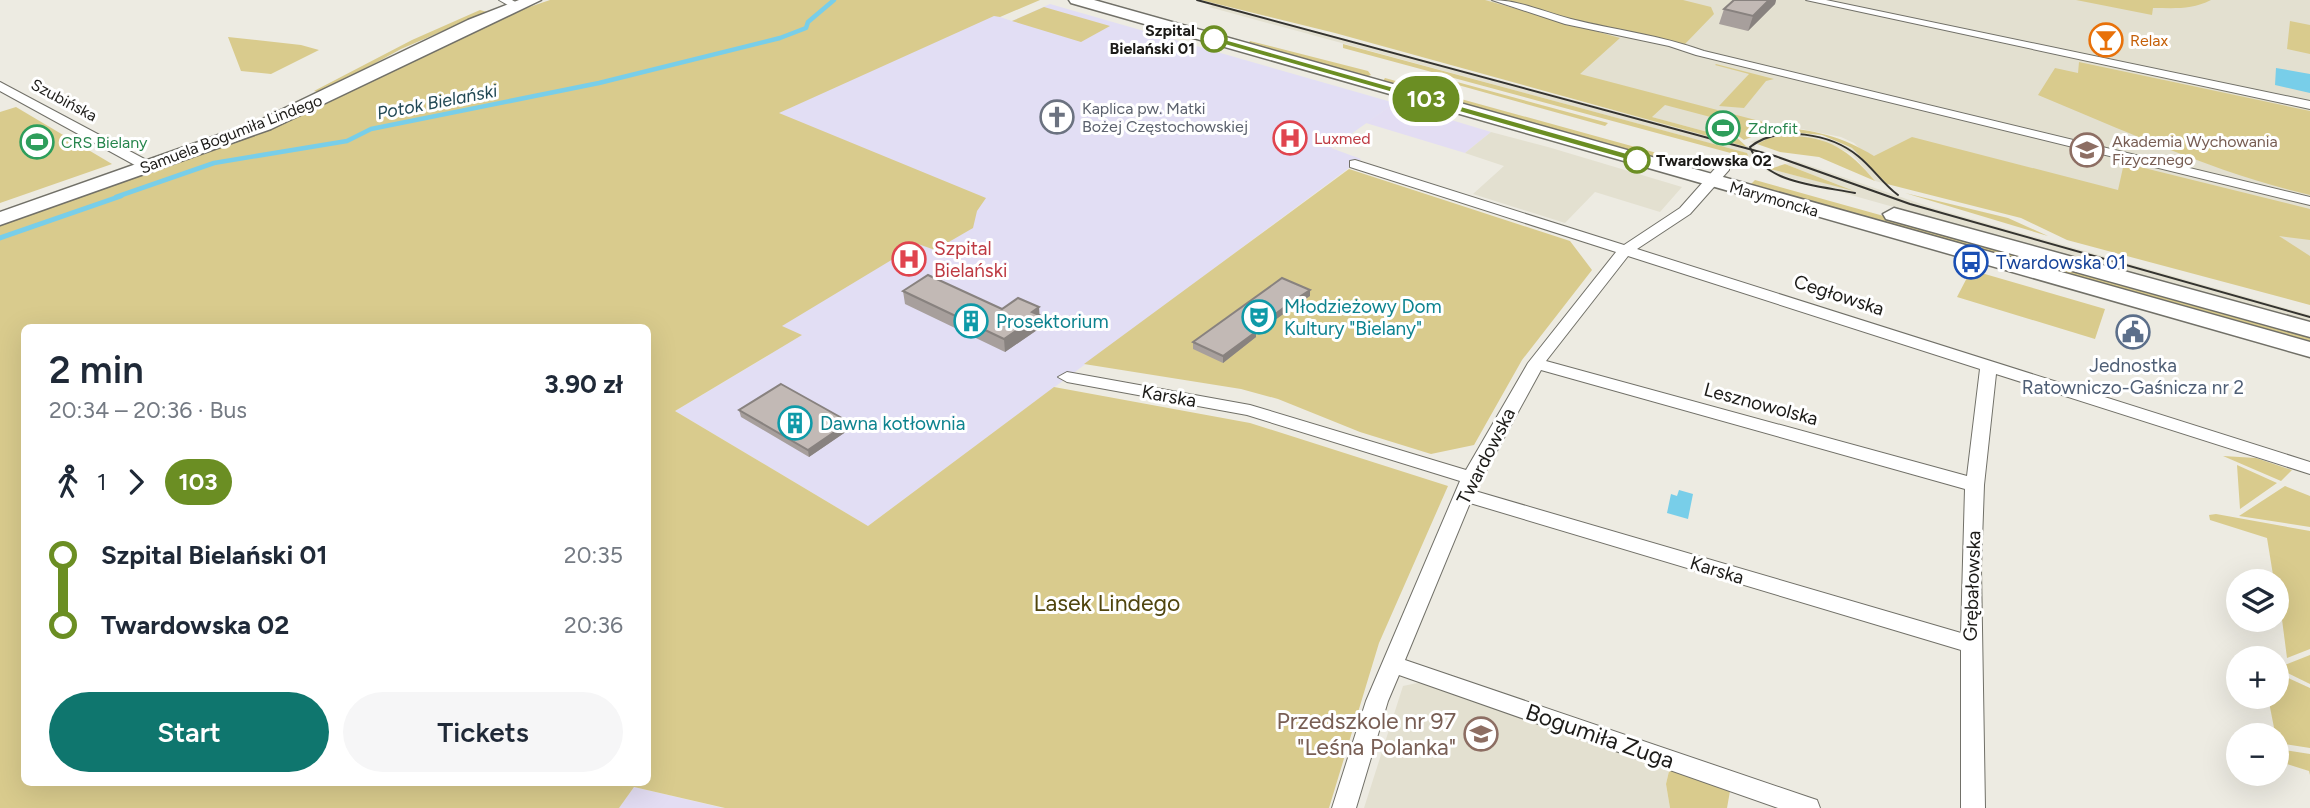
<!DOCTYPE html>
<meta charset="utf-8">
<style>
body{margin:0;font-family:Figtree,sans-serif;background:#f6f6f7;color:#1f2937;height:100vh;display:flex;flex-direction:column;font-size:26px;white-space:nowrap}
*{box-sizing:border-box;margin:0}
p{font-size:23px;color:#747a83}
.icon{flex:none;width:38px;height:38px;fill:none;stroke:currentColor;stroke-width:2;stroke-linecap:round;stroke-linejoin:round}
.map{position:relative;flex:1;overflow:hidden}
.drawer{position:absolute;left:21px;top:324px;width:630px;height:462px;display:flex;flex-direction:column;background:#fff;border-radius:10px;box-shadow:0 7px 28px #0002}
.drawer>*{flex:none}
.badge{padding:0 14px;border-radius:23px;font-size:24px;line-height:46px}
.tools{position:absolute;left:2226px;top:569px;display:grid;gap:14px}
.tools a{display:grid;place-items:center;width:63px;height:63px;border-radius:50%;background:#fff;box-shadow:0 7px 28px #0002;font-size:35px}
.map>.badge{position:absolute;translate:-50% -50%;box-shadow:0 0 0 4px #fff}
.legs{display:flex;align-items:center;gap:10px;height:77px;padding:0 28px;font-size:23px}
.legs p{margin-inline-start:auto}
.head{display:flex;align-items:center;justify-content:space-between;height:119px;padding:0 28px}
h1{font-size:38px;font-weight:600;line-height:52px}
.action{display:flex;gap:14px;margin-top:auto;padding:14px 28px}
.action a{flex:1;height:80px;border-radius:42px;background:#0f766e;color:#fff;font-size:28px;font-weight:600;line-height:80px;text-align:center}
.action a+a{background:#f6f6f7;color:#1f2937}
ul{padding:0 28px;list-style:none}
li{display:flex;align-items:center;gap:24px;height:70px;font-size:26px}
li i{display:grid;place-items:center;width:10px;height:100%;margin:0 9px;background:currentColor}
li i::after{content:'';width:18px;height:18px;margin:-9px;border:5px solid;border-radius:50%;background:#fff}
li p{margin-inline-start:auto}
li:first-child i{background:linear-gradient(#0000 50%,currentColor 0)}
li:last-child i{background:linear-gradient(currentColor 50%,#0000 0)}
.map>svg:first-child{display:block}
.commercial{fill:#e3ddf3}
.built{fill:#e3e0d0}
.medical{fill:#e2def4}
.green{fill:#d9cb8d;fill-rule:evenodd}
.water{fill:#78cee9}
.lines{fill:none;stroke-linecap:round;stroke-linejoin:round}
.stream-far1{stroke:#78cee9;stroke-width:4.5}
.stream{stroke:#78cee9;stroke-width:5}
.street-casing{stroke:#717068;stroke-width:2}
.secondary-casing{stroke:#717068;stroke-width:3}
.street{fill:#fff;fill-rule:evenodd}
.secondary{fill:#fff;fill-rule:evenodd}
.tram{stroke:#34332f;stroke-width:2}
.wall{fill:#a79f9c}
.shaded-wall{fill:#88827f}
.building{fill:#c2b9b5;stroke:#88827f;stroke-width:2}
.line-1{fill:#6b8e23;stroke:#fff;stroke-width:2}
.stop-1-dot{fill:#fff;stroke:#6b8e23;stroke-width:3.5}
.labels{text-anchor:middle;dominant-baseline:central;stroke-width:6;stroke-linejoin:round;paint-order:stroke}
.far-stop-label{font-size:16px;font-weight:bold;fill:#1c1b18;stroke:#fff;text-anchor:end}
.far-food-label{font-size:16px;fill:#c56008;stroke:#fff;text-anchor:start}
.far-street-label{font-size:16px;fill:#1c1b18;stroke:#fff}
.far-worship-label{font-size:16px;fill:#5b616d;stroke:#fff;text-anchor:start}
.far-leisure-label{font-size:16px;fill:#27864d;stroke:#fff;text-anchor:start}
.far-health-label{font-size:16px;fill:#be3a42;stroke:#fff;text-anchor:start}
.far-education-label{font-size:16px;fill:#785e54;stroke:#fff;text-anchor:start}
.far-water-label{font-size:18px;font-style:italic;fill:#214854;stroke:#fff}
.health-label{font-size:19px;fill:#be3a42;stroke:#fff;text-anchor:start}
.transit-label{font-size:19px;fill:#164399;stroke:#fff;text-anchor:start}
.street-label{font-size:19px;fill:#1c1b18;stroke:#fff}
.culture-label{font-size:19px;fill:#0d838f;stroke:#fff;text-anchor:start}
.service-label{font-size:19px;fill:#4e5e75;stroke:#fff}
.near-park-label{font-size:23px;fill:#50450e;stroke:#fff}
.near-education-label{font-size:23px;fill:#785e54;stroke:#fff;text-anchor:end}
.near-street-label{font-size:23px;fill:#1c1b18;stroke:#fff}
</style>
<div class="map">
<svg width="2310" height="808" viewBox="0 0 2310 808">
<rect width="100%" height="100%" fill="#edebe2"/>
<!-- commercial -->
<path class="commercial" d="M1395 103 1491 132 1465 153 1366 123Z
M634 787 723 808H619Z"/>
<!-- built -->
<path class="built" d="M1215 0H2310V293L1896 183 1854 143 1841 137 1792 127 1730 138Z
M1215 4 1746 146H1755L1754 149 1773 154 1749 158 1746 153 1209 7Z
M1491 132 1548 147 1682 187 1660 212 1595 192 1565 223 1473 194 1504 166 1465 153Z
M1777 133 1810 135 1852 148 1887 184 1875 181 1852 154 1820 140 1784 136 1769 138 1757 144 1749 142Z
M1796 161 1933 208 2310 315V324L1766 171 1770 169 1849 189 1785 164Z
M1422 682 1670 767 1666 784 1670 808H1364L1403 686Z"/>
<!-- medical -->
<path class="medical" d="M1050 4 1395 103 1331 148 1361 159 868 526 675 411 769 355 778 113 994 15 1012 21Z"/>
<!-- green -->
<path class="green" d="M550 0H1040L1000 17 994 16 779 113 986 198 977 211 973 228 935 250 918 244 782 326 802 335 675 411 868 526 1054 387 1250 423 1448 486 1379 643 1329 808H725L634 787 619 808H0V223L233 140 503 16ZM24 327H648V782H24Z
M1201 0H1485L1620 38 1580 74 1767 123 1766 128C1806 127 1840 135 1874 156L1912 137 2118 190 2124 163 2310 209V240L2279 236 2310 256V305L2067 240 2021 218 1887 184 1852 148 1822 135 1779 131 1761 133 1744 140 1737 135 1740 133 1732 131 1737 124 1665 105 1652 117 1730 138 1735 136 1747 147 1335 33Z
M1506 0H1683L1711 7 1714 14 1685 44 1567 18Z
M2076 0H2211C2191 10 2175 8 2153 8L2152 15Z
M1044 7 1110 26 1081 42 1012 21Z
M480 10 487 12 401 49 321 93 314 91 412 40Z
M2290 21 2310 25V54L2287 49Z
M228 37 301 45 319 50 271 74 241 71Z
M1250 41 1368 71 1371 75 1366 77 1248 44Z
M1343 44 1747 153 1749 158 1343 48Z
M2079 62 2310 111V195C2215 173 2128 132 2038 95L2055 68 2078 73Z
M1715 65 1716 64 1774 79 1766 81 1744 108 1719 106 1749 74Z
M1435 76 1608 123 1605 126 1433 78Z
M1385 78 1693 163 1702 170 1698 171 1382 82Z
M16 107 112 164 0 203V112Z
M1784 136C1826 135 1849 149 1875 181L1819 157 1780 152 1757 144 1769 138Z
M1785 164 1854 191 1770 169Z
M1349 169 1570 241 1592 270 1522 360 1474 445 1431 454 1360 432 1278 399 1241 389 1084 364Z
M1755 180 2310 335V345L1748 187Z
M1905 193 2008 218 2048 236Z
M1971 270 2105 309 2095 339 1957 297Z
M2223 456 2256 458 2292 470 2281 481Z
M2237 465 2277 483 2240 509Z
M2285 486 2310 496V527L2239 516Z
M2216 514 2310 531V649L2287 658 2277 581H2274L2267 538 2210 520 2209 515Z
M2310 655V684L2277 668Z
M2277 673 2310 688V748L2277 743 2268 697 2277 696Z
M2277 749 2310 754V775L2309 771 2277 761Z
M1670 767 1730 791 1727 808H1670L1666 784Z"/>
<!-- water -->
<path class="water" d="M2276 68 2310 74V93L2275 85Z
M1679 490 1693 494 1688 519 1667 513 1671 494 1677 496Z"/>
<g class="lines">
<!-- stream-far1 -->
<path class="stream-far1" d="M116 197 214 163 347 141 371 129 599 83 780 38 806 28 808 22 834 0"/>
<!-- stream -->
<path class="stream" d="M0 238 121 196"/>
<defs>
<path id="street" d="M499 0H512L522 6 513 8Z
M1492 0C1519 0 1544 12 1571 19 1615 30 1660 35 1704 51L2310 197V205L1696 55 1669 46 1565 24Z
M1806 0H1826L2310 101V109Z
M0 82 152 163 154 166 152 169H142L0 91Z
M1355 160 1624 245 1680 208 1719 164H1729V170L1690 214 1637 249 2310 462V474L1996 374 1984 485 1981 568 1985 808H1961V650L1470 503 1405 660 1808 797 1817 800 1820 808H1778L1399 675 1388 701 1356 808H1332L1366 701 1460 481 1247 415 1067 382 1058 377 1067 372 1250 405 1466 470 1528 363 1616 252 1350 167V161ZM1628 256 1980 369 1967 476 1546 361ZM1541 370 1965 489 1961 633 1475 491Z"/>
<path id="secondary" d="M519 0H541L271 129 0 225V212L258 121 468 20Z
M1069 0H1094L2310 342V357L1071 3Z
M1894 208 2310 322V337L1886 219 1883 214Z"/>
</defs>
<!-- street casing -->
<use href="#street" class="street-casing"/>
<!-- secondary casing -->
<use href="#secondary" class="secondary-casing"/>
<!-- street -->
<use href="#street" class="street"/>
<!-- secondary -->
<use href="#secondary" class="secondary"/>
<!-- tram -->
<path class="tram" d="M1197 0 1775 156 1910 204 2310 317
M1855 193C1821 186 1764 184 1750 147 1779 124 1831 134 1858 156 1873 168 1883 184 1898 195"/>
</g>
<!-- wall -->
<path class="wall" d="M1734 0H1776L1775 4 1748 31 1719 24 1724 9Z
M903 291 1002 309 1039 307 1040 328 1005 352 905 304Z
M1310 296 1290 309 1256 334V337L1223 363 1193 349V342Z
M739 410 849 422 850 429 809 457 741 417Z"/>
<!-- shaded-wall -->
<path class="shaded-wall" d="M1769 0H1776L1775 4 1748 31 1753 16Z
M1310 290V296L1290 309 1256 334V337L1223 363V356L1254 330 1290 303Z
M1039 307 1040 328 1005 352 1004 339Z
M849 422 850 429 809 457 808 450Z"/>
<!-- building -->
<path class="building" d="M1734 0H1769L1753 16 1724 9Z
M928 275 1002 309 1018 298 1039 307 1032 312 1039 315 1004 339 903 291Z
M1282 278 1310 290 1290 303 1254 330 1257 331 1223 356 1193 342Z
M781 384 849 422 808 450 739 410Z"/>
<!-- line-1 -->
<path class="line-1" d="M1214 36 1641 157 1642 160 1634 162 1211 41Z"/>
<!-- icons -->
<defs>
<symbol id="bar-ring" viewBox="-11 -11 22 22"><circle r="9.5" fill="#fff" stroke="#e8710a" stroke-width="1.5"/><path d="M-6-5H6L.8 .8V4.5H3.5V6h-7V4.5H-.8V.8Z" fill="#e8710a"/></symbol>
<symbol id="church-ring" viewBox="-11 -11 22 22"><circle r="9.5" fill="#fff" stroke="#6b7280" stroke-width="1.5"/><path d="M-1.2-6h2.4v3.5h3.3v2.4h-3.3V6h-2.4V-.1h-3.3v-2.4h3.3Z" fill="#6b7280"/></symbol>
<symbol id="stadium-ring" viewBox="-11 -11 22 22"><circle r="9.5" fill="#fff" stroke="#2e9e5b" stroke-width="1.5"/><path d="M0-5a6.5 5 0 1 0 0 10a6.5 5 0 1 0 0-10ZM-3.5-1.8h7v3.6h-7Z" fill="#2e9e5b"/></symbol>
<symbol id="hospital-ring" viewBox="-11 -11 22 22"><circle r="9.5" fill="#fff" stroke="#e0444e" stroke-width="1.5"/><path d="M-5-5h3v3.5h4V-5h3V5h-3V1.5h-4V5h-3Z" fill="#e0444e"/></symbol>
<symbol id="university-ring" viewBox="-11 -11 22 22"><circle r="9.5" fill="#fff" stroke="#8d6e63" stroke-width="1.5"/><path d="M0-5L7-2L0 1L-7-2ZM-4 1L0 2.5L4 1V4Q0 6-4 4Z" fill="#8d6e63"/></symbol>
<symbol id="bus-ring" viewBox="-11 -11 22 22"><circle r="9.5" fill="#fff" stroke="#1a4fb4" stroke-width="1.5"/><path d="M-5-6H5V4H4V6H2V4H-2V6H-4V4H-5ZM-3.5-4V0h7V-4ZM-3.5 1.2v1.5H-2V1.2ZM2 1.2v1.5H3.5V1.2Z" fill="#1a4fb4"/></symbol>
<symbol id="theatre-ring" viewBox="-11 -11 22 22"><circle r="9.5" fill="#fff" stroke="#0f9aa8" stroke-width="1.5"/><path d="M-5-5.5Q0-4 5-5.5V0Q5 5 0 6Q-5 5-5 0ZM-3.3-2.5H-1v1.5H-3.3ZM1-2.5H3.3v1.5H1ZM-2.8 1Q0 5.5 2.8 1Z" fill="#0f9aa8"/></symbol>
<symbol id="building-ring" viewBox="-11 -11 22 22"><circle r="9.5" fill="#fff" stroke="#0f9aa8" stroke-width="1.5"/><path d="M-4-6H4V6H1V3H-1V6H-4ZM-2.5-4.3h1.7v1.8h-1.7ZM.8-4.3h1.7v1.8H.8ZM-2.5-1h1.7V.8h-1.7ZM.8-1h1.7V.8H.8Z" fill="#0f9aa8"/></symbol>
<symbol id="civic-ring" viewBox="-11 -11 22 22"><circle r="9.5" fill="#fff" stroke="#5c6f8a" stroke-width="1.5"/><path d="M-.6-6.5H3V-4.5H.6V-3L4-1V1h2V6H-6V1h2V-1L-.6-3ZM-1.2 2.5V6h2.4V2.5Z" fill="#5c6f8a"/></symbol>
<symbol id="school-ring" viewBox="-11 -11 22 22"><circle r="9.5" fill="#fff" stroke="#8d6e63" stroke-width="1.5"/><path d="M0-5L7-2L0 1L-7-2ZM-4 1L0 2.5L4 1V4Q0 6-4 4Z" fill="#8d6e63"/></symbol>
</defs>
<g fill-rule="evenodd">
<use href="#bar-ring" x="2087" y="21" width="38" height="38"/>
<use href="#church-ring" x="1038" y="98" width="38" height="38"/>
<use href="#stadium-ring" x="1704" y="109" width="38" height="38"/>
<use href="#hospital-ring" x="1271" y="119" width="38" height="38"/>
<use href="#stadium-ring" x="18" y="123" width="38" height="38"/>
<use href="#university-ring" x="2068" y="131" width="38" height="38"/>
<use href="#hospital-ring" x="890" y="240" width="38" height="38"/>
<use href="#bus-ring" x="1952" y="243" width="38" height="38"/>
<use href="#theatre-ring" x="1240" y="298" width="38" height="38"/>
<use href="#building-ring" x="952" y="302" width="38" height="38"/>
<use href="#civic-ring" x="2114" y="313" width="38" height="38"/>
<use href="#building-ring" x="776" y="404" width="38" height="38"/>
<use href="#school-ring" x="1462" y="715" width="38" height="38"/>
</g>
<!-- markers -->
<g class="stop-1-dot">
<circle cx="1214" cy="39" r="12"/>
<circle cx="1637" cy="160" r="12"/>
</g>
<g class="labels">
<!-- far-stop labels -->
<g class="far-stop-label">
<text x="1195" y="30">Szpital<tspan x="1195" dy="18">Bielański 01</tspan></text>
<text x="1656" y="160" text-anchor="start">Twardowska 02</text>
</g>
<!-- far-food labels -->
<g class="far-food-label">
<text x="2130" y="40">Relax</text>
</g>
<!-- far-street labels -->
<g class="far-street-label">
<text transform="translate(64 100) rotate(28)">Szubińska</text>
<text transform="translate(231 134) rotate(-21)">Samuela Bogumiła Lindego</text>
<text transform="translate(1774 199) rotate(16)">Marymoncka</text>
</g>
<!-- far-worship labels -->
<g class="far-worship-label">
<text x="1082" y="108">Kaplica pw. Matki<tspan x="1082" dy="18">Bożej Częstochowskiej</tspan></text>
</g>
<!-- far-leisure labels -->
<g class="far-leisure-label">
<text x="1748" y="128">Zdrofit</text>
<text x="61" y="142">CRS Bielany</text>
</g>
<!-- far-health labels -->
<g class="far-health-label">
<text x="1314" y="138">Luxmed</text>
</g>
<!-- far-education labels -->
<g class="far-education-label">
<text x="2112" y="141">Akademia Wychowania<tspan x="2112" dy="18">Fizycznego</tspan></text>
</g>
<!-- far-water labels -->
<g class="far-water-label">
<text transform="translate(437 102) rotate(-11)">Potok Bielański</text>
</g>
<!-- health labels -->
<g class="health-label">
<text x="934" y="248">Szpital<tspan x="934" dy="22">Bielański</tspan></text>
</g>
<!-- transit labels -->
<g class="transit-label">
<text x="1996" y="262">Twardowska 01</text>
</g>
<!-- street labels -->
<g class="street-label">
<text transform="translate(1839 295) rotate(18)">Cegłowska</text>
<text transform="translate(1169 396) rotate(10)">Karska</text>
<text transform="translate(1761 404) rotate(15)">Lesznowolska</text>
<text transform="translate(1486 456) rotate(-63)">Twardowska</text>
<text transform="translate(1717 570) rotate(17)">Karska</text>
<text transform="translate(1972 586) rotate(-88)">Grębałowska</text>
</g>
<!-- culture labels -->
<g class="culture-label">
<text x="1284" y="306">Młodzieżowy Dom<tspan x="1284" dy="22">Kultury "Bielany"</tspan></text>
<text x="996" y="321">Prosektorium</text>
<text x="820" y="423">Dawna kotłownia</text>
</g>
<!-- service labels -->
<g class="service-label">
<text x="2133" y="365">Jednostka<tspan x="2133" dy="22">Ratowniczo-Gaśnicza nr 2</tspan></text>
</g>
<!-- near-park labels -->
<g class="near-park-label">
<text x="1107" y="603">Lasek Lindego</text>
</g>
<!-- near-education labels -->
<g class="near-education-label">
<text x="1456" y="721">Przedszkole nr 97<tspan x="1456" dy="26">"Leśna Polanka"</tspan></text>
</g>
<!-- near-street labels -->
<g class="near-street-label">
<text transform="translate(1600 736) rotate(19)">Bogumiła Zuga</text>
</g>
</g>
</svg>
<div class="tools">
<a><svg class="icon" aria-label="layers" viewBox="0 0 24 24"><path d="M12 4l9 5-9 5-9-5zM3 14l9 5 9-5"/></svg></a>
<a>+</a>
<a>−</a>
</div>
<b class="badge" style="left:1426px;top:99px;background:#6b8e23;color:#fff">103</b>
<section class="drawer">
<div class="head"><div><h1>2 min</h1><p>20:34 – 20:36 · Bus</p></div><b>3.90 zł</b></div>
<div class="legs"><svg class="icon" aria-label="walk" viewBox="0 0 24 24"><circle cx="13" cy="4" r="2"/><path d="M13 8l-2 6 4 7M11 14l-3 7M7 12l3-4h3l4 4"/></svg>1<svg class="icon" aria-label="forward" viewBox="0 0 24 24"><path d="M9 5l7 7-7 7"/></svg><b class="badge" style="background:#6b8e23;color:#fff">103</b></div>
<ul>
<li><i style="color:#6b8e23"></i><b>Szpital Bielański 01</b><p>20:35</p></li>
<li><i style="color:#6b8e23"></i><b>Twardowska 02</b><p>20:36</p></li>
</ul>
<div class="action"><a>Start</a><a>Tickets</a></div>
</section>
</div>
